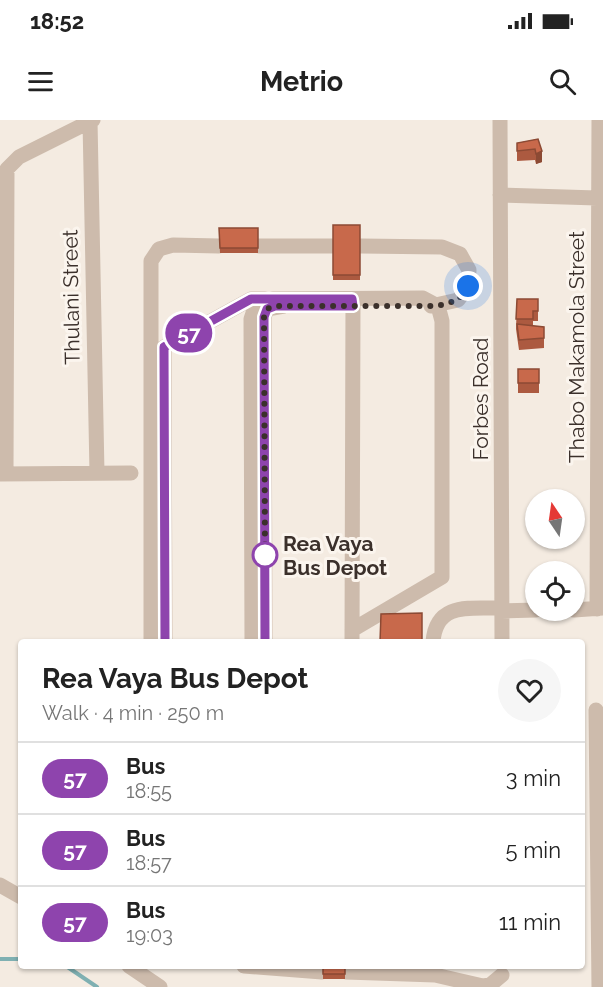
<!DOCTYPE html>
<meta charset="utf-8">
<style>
body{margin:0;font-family:Raleway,sans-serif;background:#f6f6f6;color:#222;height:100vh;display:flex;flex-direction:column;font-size:22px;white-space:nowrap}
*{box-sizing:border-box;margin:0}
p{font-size:20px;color:#767676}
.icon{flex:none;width:33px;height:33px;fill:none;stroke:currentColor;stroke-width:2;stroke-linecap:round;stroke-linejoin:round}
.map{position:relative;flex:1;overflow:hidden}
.side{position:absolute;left:18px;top:519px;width:567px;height:330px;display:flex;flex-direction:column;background:#fff;border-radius:6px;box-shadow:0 2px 4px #0004}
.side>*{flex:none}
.badge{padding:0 12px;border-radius:20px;font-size:21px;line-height:39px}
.needle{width:39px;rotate:347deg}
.fabs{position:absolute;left:525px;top:369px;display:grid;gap:12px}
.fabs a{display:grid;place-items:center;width:60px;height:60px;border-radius:50%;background:#fff;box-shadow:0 2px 4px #0004;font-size:30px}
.you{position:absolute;width:30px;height:30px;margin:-15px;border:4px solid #fff;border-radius:50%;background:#1a73e8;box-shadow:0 0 0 9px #1a73e833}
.map>.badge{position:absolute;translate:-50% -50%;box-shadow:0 0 0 3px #fff}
.round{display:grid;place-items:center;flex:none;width:63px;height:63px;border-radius:32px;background:#f6f6f6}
.summary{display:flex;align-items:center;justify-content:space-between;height:102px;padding:0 24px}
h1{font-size:28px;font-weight:700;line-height:45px}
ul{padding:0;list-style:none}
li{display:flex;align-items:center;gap:18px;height:72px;padding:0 24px;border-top:2px solid #e0e0e0}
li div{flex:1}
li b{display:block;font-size:22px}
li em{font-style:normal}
li .badge{min-width:66px;font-weight:700;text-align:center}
.status{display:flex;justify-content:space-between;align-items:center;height:42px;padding:0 30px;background:#fff;direction:ltr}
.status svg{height:16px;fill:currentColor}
header{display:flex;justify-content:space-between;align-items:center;height:78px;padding:0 24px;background:#fff;font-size:27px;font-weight:700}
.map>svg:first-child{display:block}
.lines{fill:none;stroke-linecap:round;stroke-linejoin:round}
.stream{stroke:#7fb0b2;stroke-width:4}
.minor{stroke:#cdbbac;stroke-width:15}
.wall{fill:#ac5a40}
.shaded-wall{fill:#8c4a34}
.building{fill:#c8694b;stroke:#8c4a34;stroke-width:1.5}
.line-casing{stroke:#fff;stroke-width:14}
.line{stroke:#8e44ad;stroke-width:9}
.walk{stroke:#3b302b;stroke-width:6;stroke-dasharray:0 10.8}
.stop-dot{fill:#fff;stroke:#8e44ad;stroke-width:3}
.labels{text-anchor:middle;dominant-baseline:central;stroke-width:6;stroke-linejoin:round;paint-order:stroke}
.street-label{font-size:21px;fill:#3b302b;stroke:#fbf5ee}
.stop-label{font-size:21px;font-weight:bold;fill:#3b302b;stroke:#fbf5ee;text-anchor:start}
</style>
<div class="status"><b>18:52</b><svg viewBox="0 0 49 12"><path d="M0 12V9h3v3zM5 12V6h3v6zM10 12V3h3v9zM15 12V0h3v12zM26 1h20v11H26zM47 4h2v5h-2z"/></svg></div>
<header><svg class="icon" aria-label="menu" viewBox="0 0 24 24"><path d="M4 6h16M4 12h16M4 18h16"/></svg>Metrio<svg class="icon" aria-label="search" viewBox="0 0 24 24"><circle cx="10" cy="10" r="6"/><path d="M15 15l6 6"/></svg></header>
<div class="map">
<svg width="603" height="867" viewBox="0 0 603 867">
<rect width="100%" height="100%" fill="#f4ebe1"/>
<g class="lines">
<!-- stream -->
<path class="stream" d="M0 839H21
M66 846 97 867"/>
<!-- minor -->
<path class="minor" d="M500 0 502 522
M90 1 97 353
M500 75 597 78
M259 126H332
M361 126 442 127 460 134 469 150 468 167 458 180 431 186
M0 354 131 353
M6 354 7 49 19 37 93 0
M597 489 599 0
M574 490 603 488
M502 491 536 490
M151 522V141L159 129 173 125 219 126
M165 522 164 227 251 179H265
M252 522 251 199 256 184 273 179 423 178 438 186 442 201V457L352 510
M265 522 264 197 267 189 284 186
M352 522 353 179
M433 522C436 481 471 489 502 488
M596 590 599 867
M0 765 21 777
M129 846 160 867
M244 846 322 852
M346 852 435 855 483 866 490 865 502 855"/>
</g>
<!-- wall -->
<path class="wall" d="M538 19 542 42 536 44 535 40 517 41V23Z
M333 105H360V160H333Z
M219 108H258V133H220Z
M517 179H538V201H533V206L544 207V228L519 230 516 209Z
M518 249H539V273H518Z
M323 846H345V859H323Z"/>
<!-- shaded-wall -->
<path class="shaded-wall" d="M542 31V42L536 44V34Z"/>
<!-- building -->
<path class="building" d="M538 19 542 31 536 34 535 29 517 31V23Z
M333 105H360V155H333Z
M219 108H258V128H220Z
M517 179H538V191H533V199H516Z
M517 204 544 207V218L519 220Z
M518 249H539V263H518Z
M422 493V522H380L381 494Z
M323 846H345V854H323Z"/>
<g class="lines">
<defs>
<path id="line" d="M165 522 164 227 251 179H352L353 186H275L267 189 264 197 265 522"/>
</defs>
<!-- line casing -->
<use href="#line" class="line-casing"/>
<!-- line -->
<use href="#line" class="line"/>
<!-- walk -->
<path class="walk" d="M265 435 264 197 267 189 275 186H438L458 180 468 166"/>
</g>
<!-- markers -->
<circle class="stop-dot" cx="265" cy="435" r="12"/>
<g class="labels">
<!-- street labels -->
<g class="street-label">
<text transform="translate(71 177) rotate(-91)">Thulani Street</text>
<text transform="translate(576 227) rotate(-90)">Thabo Makamola Street</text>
<text transform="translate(480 279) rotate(-90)">Forbes Road</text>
</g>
<!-- stop labels -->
<g class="stop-label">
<text x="283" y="423">Rea Vaya<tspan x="283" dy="24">Bus Depot</tspan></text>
</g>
</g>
</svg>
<div class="fabs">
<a><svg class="needle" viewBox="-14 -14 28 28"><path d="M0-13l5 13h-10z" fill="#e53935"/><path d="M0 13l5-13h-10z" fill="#767676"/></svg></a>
<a><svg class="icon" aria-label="locate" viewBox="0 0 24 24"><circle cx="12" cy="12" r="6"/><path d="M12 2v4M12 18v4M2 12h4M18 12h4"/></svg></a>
</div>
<div class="you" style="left:468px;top:166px"></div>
<b class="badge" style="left:189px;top:213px;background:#8e44ad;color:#fff">57</b>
<section class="side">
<div class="summary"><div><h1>Rea Vaya Bus Depot</h1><p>Walk · 4 min · 250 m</p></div><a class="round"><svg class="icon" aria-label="heart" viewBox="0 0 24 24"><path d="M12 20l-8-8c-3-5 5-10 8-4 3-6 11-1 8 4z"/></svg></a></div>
<ul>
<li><span class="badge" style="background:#8e44ad;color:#fff">57</span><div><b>Bus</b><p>18:55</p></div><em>3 min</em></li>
<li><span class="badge" style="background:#8e44ad;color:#fff">57</span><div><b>Bus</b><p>18:57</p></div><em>5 min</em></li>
<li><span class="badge" style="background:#8e44ad;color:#fff">57</span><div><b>Bus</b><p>19:03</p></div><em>11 min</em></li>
</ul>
</section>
</div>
